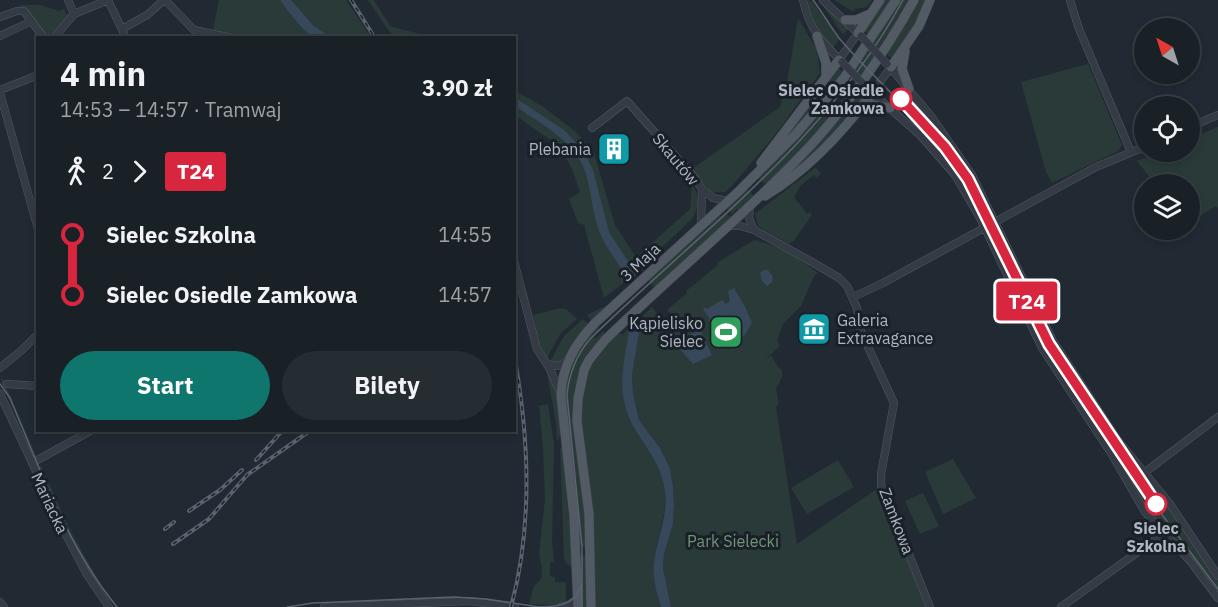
<!DOCTYPE html>
<html lang="pl">
<meta charset="utf-8">
<style>
body{margin:0;font-family:"IBM Plex Sans",sans-serif;background:#262d32;color:#f1f3f6;height:100vh;display:flex;flex-direction:column;font-size:22px;white-space:nowrap}
*{box-sizing:border-box;margin:0}
p{font-size:20px;color:#9fa3a7}
.icon{flex:none;width:33px;height:33px;fill:none;stroke:currentColor;stroke-width:2;stroke-linecap:round;stroke-linejoin:round}
.map{position:relative;flex:1;overflow:hidden}
.details{position:absolute;left:36px;top:36px;width:480px;height:396px;display:flex;flex-direction:column;background:#192026;border-radius:0px;box-shadow:0 3px 9px #0003,0 0 0 2px #373e43}
.details>*{flex:none}
.badge{padding:0 12px;border-radius:4px;font-size:21px;line-height:39px}
.needle{width:39px;rotate:321deg}
.buttons{position:absolute;left:1134px;top:18px;display:grid;gap:12px}
.buttons a{display:grid;place-items:center;width:66px;height:66px;border-radius:50%;background:#192026;box-shadow:0 3px 9px #0003,0 0 0 2px #373e43;font-size:30px}
.map>.badge{position:absolute;translate:-50% -50%;box-shadow:0 0 0 3px #fff}
.legs{display:flex;align-items:center;gap:9px;height:66px;padding:0 24px;font-size:20px}
.legs p{margin-inline-start:auto}
.summary{display:flex;align-items:center;justify-content:space-between;height:102px;padding:0 24px}
h1{font-size:33px;font-weight:700;line-height:45px}
.primary-button{display:flex;gap:12px;margin-top:auto;padding:12px 24px}
.primary-button a{flex:1;height:69px;border-radius:36px;background:#0f766e;color:#fff;font-size:24px;font-weight:700;line-height:69px;text-align:center}
.primary-button a+a{background:#262d32;color:#f1f3f6}
ul{padding:0 24px;list-style:none}
li{display:flex;align-items:center;gap:21px;height:60px;font-size:22px}
li i{display:grid;place-items:center;width:9px;height:100%;margin:0 8px;background:currentColor}
li i::after{content:'';width:15px;height:15px;margin:-8px;border:4px solid;border-radius:50%;background:#192026}
li p{margin-inline-start:auto}
li:first-child i{background:linear-gradient(#0000 50%,currentColor 0)}
li:last-child i{background:linear-gradient(currentColor 50%,#0000 0)}
.map>svg:first-child{display:block}
.green{fill:#293a39}
.water{fill:#38485b}
.pier{fill:#212a33}
.lines{fill:none;stroke-linecap:round;stroke-linejoin:round}
.minor-casing{stroke:#515962;stroke-width:8}
.major-casing{stroke:#3d444e;stroke-width:10}
.minor{stroke:#343b44;stroke-width:7}
.major{stroke:#525a64;stroke-width:9}
.tram{stroke:#5a636e;stroke-width:1.5}
.rail-casing{stroke:#5a636e;stroke-width:4}
.rail{stroke:#1a2028;stroke-width:1.5;stroke-dasharray:4.5;stroke-linecap:butt}
.minor-bridge-casing{stroke:#515962;stroke-width:8;stroke-linecap:butt}
.minor-bridge{stroke:#343b44;stroke-width:7}
.line-1-casing{stroke:#fff;stroke-width:14}
.line-1{stroke:#d7263d;stroke-width:9}
.stop-1-dot{fill:#fff;stroke:#d7263d;stroke-width:3}
.labels{text-anchor:middle;dominant-baseline:central;stroke-width:6;stroke-linejoin:round;paint-order:stroke}
.stop-label{font-size:16px;font-weight:bold;fill:#aeb6c1;stroke:#1a2028;text-anchor:end}
.poi-label{font-size:16px;fill:#aeb6c1;stroke:#1a2028;text-anchor:end}
.street-label{font-size:16px;fill:#aeb6c1;stroke:#1a2028}
.park-label{font-size:16px;fill:#709476;stroke:#1a2028}
</style>
<div class="map">
<svg width="1218" height="607" viewBox="0 0 1218 607">
<rect width="100%" height="100%" fill="#212a33"/>
<!-- green -->
<path class="green" d="M219 0H280L298 23 316 37H220L221 33 213 30Z
M291 0H346L371 37H331L314 26Z
M368 0H374L390 26 432 37H393Z
M807 0 812 1 839 40 833 48C819 33 812 20 807 0Z
M834 0H872L867 7 855 9 854 12Z
M884 0H890L869 35 865 31Z
M900 0H910L862 77 854 69Z
M917 0H927L908 39 892 59 886 53Z
M821 3 849 28 843 35Z
M21 5H40L59 11 64 9 66 14H69V17L52 36 47 37 25 10 18 6Z
M798 18 817 50 820 73 778 131 732 186 725 192H715L713 195 692 169 780 107 787 82Z
M1088 64 1122 145 1118 151 1052 183 1046 172 1021 82Z
M839 68 843 73 775 151 835 73Z
M514 90 542 106 576 132 594 153 615 225 636 257 690 209 692 184 697 193 698 205 693 218 660 249 645 266 604 298 584 225 578 223 569 199 580 192 572 169 560 147 515 115Z
M861 91 865 96 819 149 771 190Z
M921 110 967 171 1038 321 1056 353 1119 448 1172 511 1218 582V592L1199 566 1167 534 1145 506 1046 348 967 188 951 164 909 121 913 118 935 141 938 138 918 114Z
M820 111 829 120 768 184 764 183 758 178Z
M1218 127V208L1216 206 1190 222V184H1155L1137 161 1160 152H1190V139Z
M816 167 821 174 816 178 814 175 800 186 794 197 807 214 810 212 812 215 793 242 789 244 759 227 755 214Z
M747 189 754 196 739 211 737 209 732 214 726 208Z
M725 212 731 218 655 289 648 280 718 214 720 216Z
M754 240C775 244 801 259 818 273L814 276 801 306 783 324 777 340 780 346 764 360 771 355 778 367 782 370V377L776 389 779 403 776 407 797 544 878 488 928 607H671L663 568 664 554 673 524 674 505 673 487 670 468 660 448 639 420 633 394 632 375 641 318 652 307 663 321 675 324V319L667 310 687 293 686 291 718 265 717 263Z
M603 307 605 309 565 359 561 363 550 362 564 336 583 319 588 324 591 320 587 315Z
M561 308 566 309 577 319 560 334 547 358C537 347 536 329 533 315Z
M597 325 600 328 593 335 596 338 603 331 606 334 578 378 575 391 587 548 579 545 564 388 573 357Z
M630 327C625 360 616 395 633 426 646 450 660 460 665 490 667 511 660 529 656 549 652 569 656 588 661 607H596L592 519 582 432 580 399 590 365 615 334H623Z
M546 368C554 385 568 426 557 441L556 423Z
M1 376 3 379 37 458 34 455 5 391 6 390 2 384Z
M548 404 554 443 552 542 554 562H550V576L555 577V582H566V602L554 605 529 604 534 586 541 579 542 568 539 554 545 499 543 448 539 406Z
M560 448H563L573 569 566 563 564 558Z
M953 459 976 498 943 514 925 472Z
M838 460 854 487 807 514 791 488Z
M40 463 67 524 100 584C82 571 50 493 39 467L41 466Z
M923 493 939 526 920 534 905 501Z
M582 555 587 558 589 607H581L580 557Z"/>
<!-- water -->
<path class="water" d="M280 0H291L314 26 331 37C326 37 319 39 315 37 303 32 288 11 280 0Z
M514 97 564 130 583 150 593 170 609 232 637 275 640 326 632 375 633 394 639 420 660 448 670 468 673 487 674 505 673 524 664 554 663 568 671 607H661C657 592 652 578 654 562 657 538 668 516 665 491 660 453 630 436 624 401 617 368 633 334 631 301 629 272 616 264 603 240 593 220 592 196 586 174 576 141 541 124 515 106Z
M764 270H768L773 277 772 282 767 286 762 281 760 273Z
M734 288 745 307 752 323 744 336 728 346 703 309 705 307 707 309 722 300 726 304 730 301 728 291Z
M700 330 712 355 693 364 678 347H680L682 338Z"/>
<!-- pier -->
<path class="pier" d="M639 272 643 314 627 330 628 303 626 284Z"/>
<g class="lines">
<defs>
<path id="minor" d="M68 0 74 14
M108 0 126 38
M165 0 194 30 232 38
M803 0C809 29 822 42 842 62
M823 0 861 36
M1070 0 1079 29 1131 152
M0 17 17 11H24L44 38
M122 29 147 15 164 0
M0 36 32 21
M54 38 74 14 108 0
M839 60 858 33
M889 66 931 116 972 175 1053 341 1117 439 1170 504 1218 576
M0 90 38 75
M869 90 920 135 955 175 980 218 1042 348 1111 453 1145 512 1191 562 1218 598
M0 93 38 229
M872 93 891 67
M1190 127 1218 115
M592 128 627 101 695 178 702 189 701 225
M702 189 713 198 728 201
M750 205 749 218 754 230
M995 222 1096 167 1144 147
M729 226H740L754 230 812 262 839 278 847 286 857 308 861 332 894 403 881 474V485L930 607
M514 261 537 349 550 369 560 393
M853 297 883 283 984 228
M547 364 558 366 568 361
M0 368 22 350 38 334
M7 384 38 386
M0 394 65 533 86 573 109 607
M32 463 92 430
M1144 473 1218 417
M0 602 4 607
M324 607 469 601 515 607
M561 607 569 605 578 598
M1061 607 1163 534"/>
<path id="major" d="M845 20H856L870 14
M858 33 880 0
M817 36 826 63V77
M905 51 902 69 909 89
M891 67 919 26 930 0
M859 111 873 105 890 108
M761 163 839 60
M765 196C808 170 843 132 872 93
M578 607 574 517 561 395C562 366 575 344 595 323L738 192 795 135 844 78 896 0
M591 607 589 514 577 421 578 399 584 370 589 360 605 340C673 274 746 214 811 145 851 101 885 52 914 0"/>
</defs>
<!-- minor casing -->
<use href="#minor" class="minor-casing"/>
<!-- major casing -->
<use href="#major" class="major-casing"/>
<!-- minor -->
<use href="#minor" class="minor"/>
<!-- major -->
<use href="#major" class="major"/>
<!-- tram -->
<path class="tram" d="M813 0C822 12 830 26 839 38 883 90 940 132 973 193L1031 316 1052 355 1145 492 1218 589
M0 384 10 398C40 469 67 546 117 607
M287 607 313 603 454 597 486 599 539 607
M536 607C556 607 575 606 581 586
M582 607V547L567 395C569 373 576 355 591 338 701 231 829 138 903 0"/>
<defs>
<path id="rail" d="M351 0 375 38
M256 460 283 430
M189 511 220 490 242 470
M165 529 174 522
M173 544 209 519 247 475 311 430
M511 607C533 526 529 436 514 354"/>
</defs>
<!-- rail casing -->
<use href="#rail" class="rail-casing"/>
<!-- rail -->
<use href="#rail" class="rail"/>
<defs>
<path id="minor-bridge" d="M861 36 887 64
M842 62 869 90"/>
</defs>
<!-- minor-bridge casing -->
<use href="#minor-bridge" class="minor-bridge-casing"/>
<!-- minor-bridge -->
<use href="#minor-bridge" class="minor-bridge"/>
</g>
<g class="lines">
<defs>
<path id="line-1" d="M901 99 945 147 968 179 1049 344 1156 504"/>
</defs>
<!-- line-1 casing -->
<use href="#line-1" class="line-1-casing"/>
<!-- line-1 -->
<use href="#line-1" class="line-1"/>
</g>
<!-- icons -->
<defs>
<symbol id="building-square" viewBox="-11 -11 22 22"><rect x="-9" y="-9" width="18" height="18" rx="4" fill="#0f9aa8" stroke="#1a2028"/><path d="M-4-6H4V6H1V3H-1V6H-4ZM-2.5-4.3h1.7v1.8h-1.7ZM.8-4.3h1.7v1.8H.8ZM-2.5-1h1.7V.8h-1.7ZM.8-1h1.7V.8H.8Z" fill="#fff"/></symbol>
<symbol id="museum-square" viewBox="-11 -11 22 22"><rect x="-9" y="-9" width="18" height="18" rx="4" fill="#0f9aa8" stroke="#1a2028"/><path d="M0-6L6-3V-2H-6V-3ZM-5-1h2V3h-2ZM-1-1h2V3h-2ZM3-1h2V3H3ZM-6 4H6V6H-6Z" fill="#fff"/></symbol>
<symbol id="stadium-square" viewBox="-11 -11 22 22"><rect x="-9" y="-9" width="18" height="18" rx="4" fill="#2e9e5b" stroke="#1a2028"/><path d="M0-5a6.5 5 0 1 0 0 10a6.5 5 0 1 0 0-10ZM-3.5-1.8h7v3.6h-7Z" fill="#fff"/></symbol>
</defs>
<g fill-rule="evenodd">
<use href="#building-square" x="595" y="130" width="38" height="38"/>
<use href="#museum-square" x="795" y="310" width="38" height="38"/>
<use href="#stadium-square" x="707" y="313" width="38" height="38"/>
</g>
<!-- markers -->
<g class="stop-1-dot">
<circle cx="901" cy="99" r="10"/>
<circle cx="1156" cy="504" r="10"/>
</g>
<g class="labels">
<!-- stop labels -->
<g class="stop-label">
<text x="884" y="90">Sielec Osiedle<tspan x="884" dy="18">Zamkowa</tspan></text>
<text x="1156" y="528" text-anchor="middle">Sielec<tspan x="1156" dy="18">Szkolna</tspan></text>
</g>
<!-- poi labels -->
<g class="poi-label">
<text x="591" y="149">Plebania</text>
<text x="837" y="320" text-anchor="start">Galeria<tspan x="837" dy="18">Extravagance</tspan></text>
<text x="703" y="323">Kąpielisko<tspan x="703" dy="18">Sielec</tspan></text>
</g>
<!-- street labels -->
<g class="street-label">
<text transform="translate(676 159) rotate(50)">Skautów</text>
<text transform="translate(640 262) rotate(-43)">3 Maja</text>
<text transform="translate(50 503) rotate(65)">Mariacka</text>
<text transform="translate(897 521) rotate(69)">Zamkowa</text>
</g>
<!-- park labels -->
<g class="park-label">
<text x="733" y="541">Park Sielecki</text>
</g>
</g>
</svg>
<div class="buttons">
<a><svg class="needle" viewBox="-14 -14 28 28"><path d="M0-13l5 13h-10z" fill="#e53935"/><path d="M0 13l5-13h-10z" fill="#9fa3a7"/></svg></a>
<a><svg class="icon" aria-label="locate" viewBox="0 0 24 24"><circle cx="12" cy="12" r="6"/><path d="M12 2v4M12 18v4M2 12h4M18 12h4"/></svg></a>
<a><svg class="icon" aria-label="layers" viewBox="0 0 24 24"><path d="M12 4l9 5-9 5-9-5zM3 14l9 5 9-5"/></svg></a>
</div>
<b class="badge" style="left:1027px;top:301px;background:#d7263d;color:#fff">T24</b>
<section class="details">
<div class="summary"><div><h1>4 min</h1><p>14:53 – 14:57 · Tramwaj</p></div><b>3.90 zł</b></div>
<div class="legs"><svg class="icon" aria-label="walk" viewBox="0 0 24 24"><circle cx="13" cy="4" r="2"/><path d="M13 8l-2 6 4 7M11 14l-3 7M7 12l3-4h3l4 4"/></svg>2<svg class="icon" aria-label="forward" viewBox="0 0 24 24"><path d="M9 5l7 7-7 7"/></svg><b class="badge" style="background:#d7263d;color:#fff">T24</b></div>
<ul>
<li><i style="color:#d7263d"></i><b>Sielec Szkolna</b><p>14:55</p></li>
<li><i style="color:#d7263d"></i><b>Sielec Osiedle Zamkowa</b><p>14:57</p></li>
</ul>
<div class="primary-button"><a>Start</a><a>Bilety</a></div>
</section>
</div>
